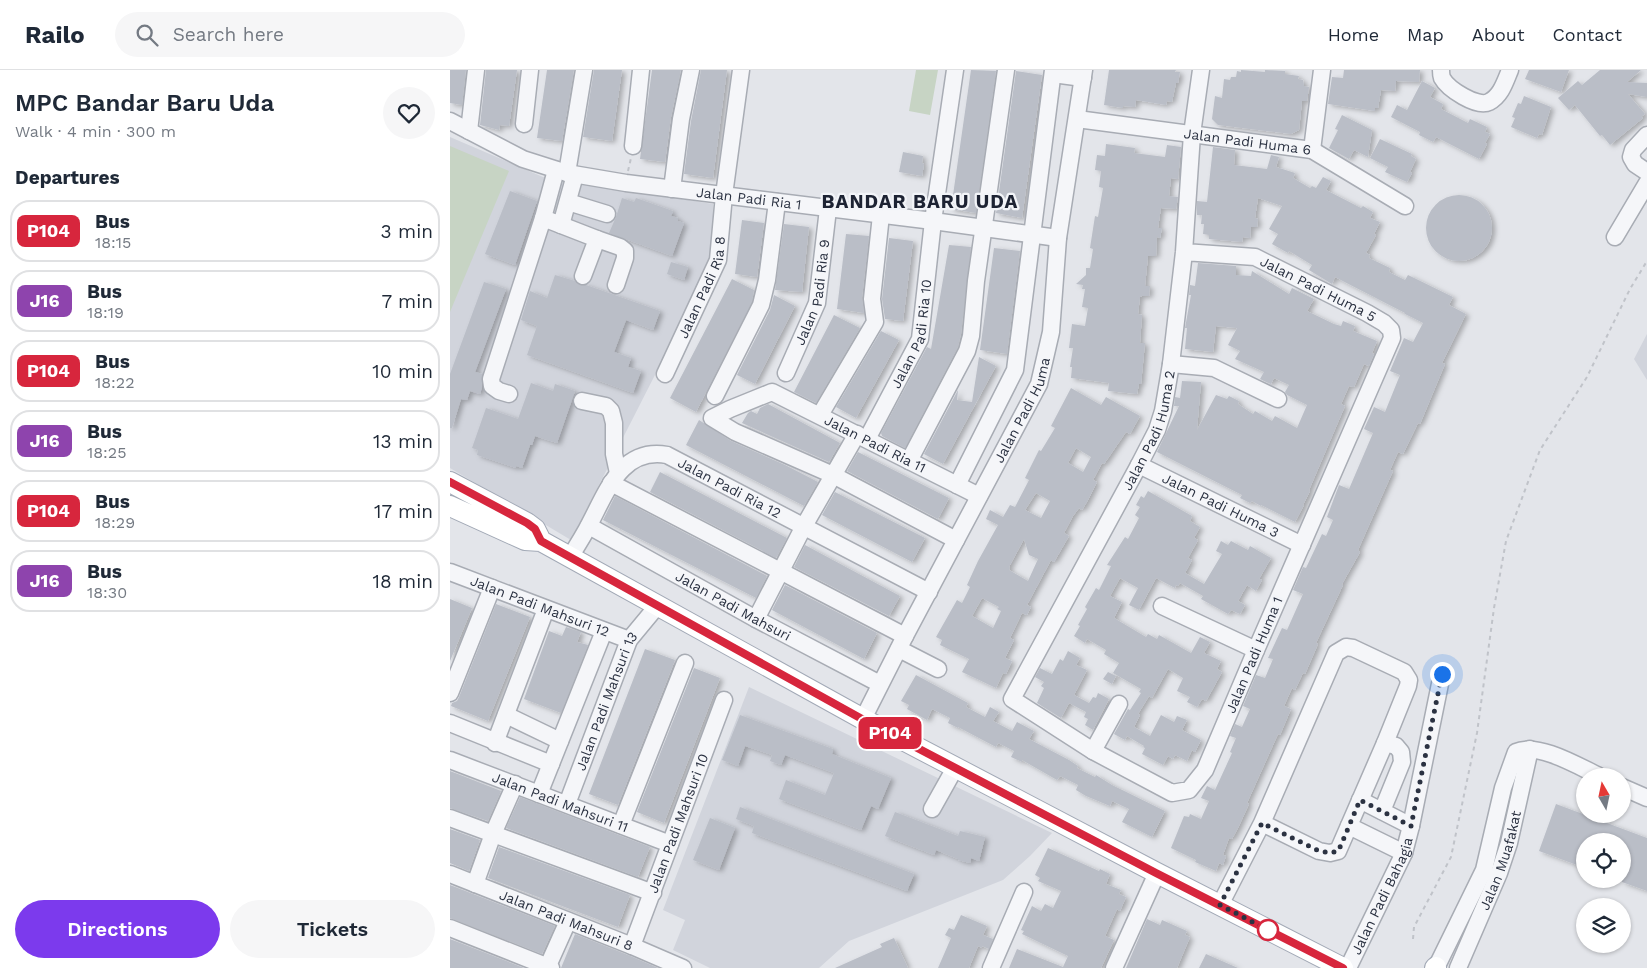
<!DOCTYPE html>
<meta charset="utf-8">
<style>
body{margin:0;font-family:"Work Sans",sans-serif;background:#f6f6f7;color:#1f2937;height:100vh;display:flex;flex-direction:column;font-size:19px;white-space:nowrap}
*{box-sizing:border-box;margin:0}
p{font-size:16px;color:#747a83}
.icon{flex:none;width:28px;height:28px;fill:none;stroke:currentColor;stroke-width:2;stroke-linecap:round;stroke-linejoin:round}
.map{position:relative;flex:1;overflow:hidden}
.side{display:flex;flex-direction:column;background:#fff;width:450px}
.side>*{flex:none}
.badge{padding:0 10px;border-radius:8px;font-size:18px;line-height:32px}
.needle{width:32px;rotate:351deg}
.controls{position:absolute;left:1126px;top:698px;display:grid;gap:10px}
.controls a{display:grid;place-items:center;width:55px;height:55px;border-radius:50%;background:#fff;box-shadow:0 1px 4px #0004;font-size:25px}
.you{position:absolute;width:25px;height:25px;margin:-12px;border:4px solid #fff;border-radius:50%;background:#1a73e8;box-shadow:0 0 0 8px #1a73e833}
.map>.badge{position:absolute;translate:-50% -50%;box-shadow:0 0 0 2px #fff}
h2{padding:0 15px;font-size:19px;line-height:45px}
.round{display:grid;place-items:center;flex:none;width:52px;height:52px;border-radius:26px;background:#f6f6f7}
.headline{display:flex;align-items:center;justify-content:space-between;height:85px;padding:0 15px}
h1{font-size:24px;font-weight:600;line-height:38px}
.cta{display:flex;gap:10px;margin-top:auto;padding:10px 15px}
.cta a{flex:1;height:58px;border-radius:30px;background:#7c3aed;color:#fff;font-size:20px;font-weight:600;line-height:58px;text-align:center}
.cta a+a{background:#f6f6f7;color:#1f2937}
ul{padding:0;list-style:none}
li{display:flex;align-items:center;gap:15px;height:62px;margin:0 10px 8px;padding:0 5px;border:2px solid #e0e1e3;border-radius:20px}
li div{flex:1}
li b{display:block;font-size:19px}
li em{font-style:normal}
li .badge{min-width:55px;font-weight:700;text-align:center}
header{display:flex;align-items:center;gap:30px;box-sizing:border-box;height:70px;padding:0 25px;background:#fff;border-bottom:1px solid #e0e1e3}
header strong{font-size:24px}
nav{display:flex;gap:28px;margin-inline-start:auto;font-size:18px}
.search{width:350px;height:45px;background:#f6f6f7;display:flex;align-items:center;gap:12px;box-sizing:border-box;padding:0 18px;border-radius:28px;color:#747a83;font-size:19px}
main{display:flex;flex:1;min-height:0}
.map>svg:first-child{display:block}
.built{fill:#d1d4dc}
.green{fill:#c7d4c4}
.building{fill:#babec7;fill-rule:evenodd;filter:url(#shadow)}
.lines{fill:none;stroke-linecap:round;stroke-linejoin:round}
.minor-casing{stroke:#a8acb4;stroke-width:19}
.major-casing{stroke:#a2a9b6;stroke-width:22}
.path{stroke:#c0c3c9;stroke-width:2;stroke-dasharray:4 4;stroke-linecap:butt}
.minor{stroke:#f5f6f9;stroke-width:16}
.major{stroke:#fff;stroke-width:20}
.line-casing{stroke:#fff;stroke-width:11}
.line{stroke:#d7263d;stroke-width:8}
.walk{stroke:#2b3242;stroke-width:5;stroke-dasharray:0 9}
.stop-dot{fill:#fff;stroke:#d7263d;stroke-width:2.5}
.labels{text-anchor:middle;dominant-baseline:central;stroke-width:4.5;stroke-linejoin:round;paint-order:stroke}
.street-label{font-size:14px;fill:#2b3242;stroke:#f2f4f8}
.district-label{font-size:19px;font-weight:bold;letter-spacing:1px;fill:#1d2333;stroke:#f2f4f8}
</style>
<header>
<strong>Railo</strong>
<div class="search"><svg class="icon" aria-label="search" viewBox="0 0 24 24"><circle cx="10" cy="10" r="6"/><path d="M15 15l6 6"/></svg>Search here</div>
<nav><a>Home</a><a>Map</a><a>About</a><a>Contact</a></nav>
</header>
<main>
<section class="side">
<div class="headline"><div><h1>MPC Bandar Baru Uda</h1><p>Walk · 4 min · 300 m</p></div><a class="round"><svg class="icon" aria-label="heart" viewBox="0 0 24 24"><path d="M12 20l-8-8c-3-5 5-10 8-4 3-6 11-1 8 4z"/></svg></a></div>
<h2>Departures</h2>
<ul>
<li><span class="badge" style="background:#d7263d;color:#fff">P104</span><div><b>Bus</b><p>18:15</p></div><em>3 min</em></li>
<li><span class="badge" style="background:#8e44ad;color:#fff">J16</span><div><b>Bus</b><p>18:19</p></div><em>7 min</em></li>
<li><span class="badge" style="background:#d7263d;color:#fff">P104</span><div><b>Bus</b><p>18:22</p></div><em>10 min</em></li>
<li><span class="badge" style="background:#8e44ad;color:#fff">J16</span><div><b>Bus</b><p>18:25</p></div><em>13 min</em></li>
<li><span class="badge" style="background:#d7263d;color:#fff">P104</span><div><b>Bus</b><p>18:29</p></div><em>17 min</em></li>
<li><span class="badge" style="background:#8e44ad;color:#fff">J16</span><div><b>Bus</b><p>18:30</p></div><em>18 min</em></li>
</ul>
<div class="cta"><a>Directions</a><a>Tickets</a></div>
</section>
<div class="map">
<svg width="1197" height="898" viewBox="0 0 1197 898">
<defs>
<filter id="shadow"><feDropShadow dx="3.5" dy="2" stdDeviation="2.5" flood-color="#0004"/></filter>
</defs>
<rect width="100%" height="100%" fill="#e3e5ea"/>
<!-- built -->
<path class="built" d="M0 67 93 107 263 134 265 187 121 470 0 398Z
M1197 264V310L1184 289Z
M299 617 602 763 580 786 553 810 399 871 369 898H260L223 880 235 850 213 840Z"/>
<!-- green -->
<path class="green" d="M466 0H488L480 45 459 41Z
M0 76 59 101 0 242Z"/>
<!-- building -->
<path class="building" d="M0 0H16L12 35 0 33Z
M36 0H67L59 56 50 55 49 60 30 55Z
M97 0H124L112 71 87 68Z
M144 0H172L162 71 133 67Z
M202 0H231L221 47 215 92 190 89Z
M251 0H277L263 108 234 104 241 51Z
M521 0 546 1 526 143 501 139Z
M659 0H726L725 2H730L728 13H726L722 32 717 31 716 35 686 30 685 37 673 36V38L654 35Z
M791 0 815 2V0L835 1V4L849 6 848 9 853 10 854 16 859 17 857 31H852L849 60 841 64 768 55 762 49 765 26 772 28 774 9 780 10 781 7H786L787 1 791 2Z
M894 0H970L969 12 946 11 945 21 931 20 928 38H925V41L878 34 882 7 893 8Z
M1079 0H1119L1111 22 1075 9Z
M1150 0H1191L1177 12 1197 13V27L1178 24 1195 44 1191 47 1193 48 1160 75 1152 65 1150 66 1125 35 1119 40 1108 28 1128 11 1132 15Z
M566 1 592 5 572 148 546 143Z
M972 11 985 18 980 27 993 34 991 39 1018 53 1020 49 1037 57 1035 62 1040 64 1035 73 1037 74 1029 89 986 67 983 72 969 65 970 62 941 47 947 35 957 40Z
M1074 26 1101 37 1092 65 1089 64 1087 68 1061 57 1065 48 1062 47 1068 33 1071 34Z
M892 45 922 60 918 87 904 80 899 89 879 78 888 60 885 59Z
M930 69 962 84 961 86 966 89 960 102 962 103 957 112 935 102 938 97 920 88Z
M656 74 685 78 684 83 715 87 717 75 731 77 728 109 721 108 719 126 728 127 726 139 711 138 708 158H712L710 168 707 167 706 186H698L695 216H700L699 226H692L690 227 688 244 692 245 690 273H695L691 314H689L687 324 658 321 659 313 621 308 622 297H620L623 278H619L622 254 635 256 638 238 632 237 635 219H632L633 215 626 214 636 205V198H640L643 179 640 178 645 146 648 147 653 118 649 117 651 101 645 100 647 85 655 86Z
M763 77 785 80 784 95 817 99 821 85 829 87 826 97 845 103 843 108 860 118 862 116 866 118 873 107 881 111 876 120 911 138 913 136 923 142 920 148 930 152 924 164 926 165 916 183 920 185 919 188 940 198 939 202 955 210 958 205 1003 227 999 235 1016 244 992 293 995 294 970 354 968 353 953 384 948 382 940 400 943 401 908 480 910 482 892 514 893 515 866 573 868 574 855 604 853 603 845 620 842 618 834 636 841 639 830 665 828 664 797 733 799 734 788 758 782 769 779 768 773 785 776 786 773 795 769 793 766 801 745 792 746 790 721 778 734 746 739 747 740 744 751 749 759 731 751 728 757 716 765 720 782 683 780 682 786 668 780 666 785 654 792 657 800 639 793 636 806 605 815 608 823 589 818 588 832 558 837 560 853 524 843 520 853 497 856 498 872 464 876 466 883 450 877 447 889 415 899 419 923 363 914 359 924 337 935 342 950 305 940 301 954 268 963 272 973 253 955 244V243L885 207 882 214 859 200 862 195 839 181 838 183 822 174 828 164 819 159 832 136 808 128 805 148 808 149 807 157H801L800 168 793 167 792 172 759 169V165L753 164 754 154H751L752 145H747V131L757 132Z
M453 82 473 86 472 93 474 94 472 106 449 102Z
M60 121 87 131 65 195 35 184Z
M976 158a33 33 0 1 1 66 0a33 33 0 1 1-66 0Z
M172 128 184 132 186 128 223 141 221 146 228 148V151L234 153 222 186 159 163 166 147Z
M292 150 314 153 307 207 285 204Z
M334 154 359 157 352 222 325 220Z
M396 164 419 166 412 228 414 243 387 239Z
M439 168 463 171 453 251 435 249 432 229Z
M499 175 521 177 511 264 508 277 455 378 432 366 431 363 477 277 481 279Z
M544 178 570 181 557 284 530 280Z
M221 192 238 197 234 210 217 204Z
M748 193 786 196V205L801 206 802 201 839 224 842 218 864 229 857 241 884 254 891 256 893 251 905 256 903 261 927 271 922 283 924 284 919 296 914 294 904 317 899 316 891 334 895 336 859 420 860 421 853 435H854L845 452 811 435V436L802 431 800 433 790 428 792 425 707 382 729 336H724L725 327 730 328 732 311 751 312 747 360 766 325 777 329 779 326 789 331 788 334 803 344 805 341 822 351 825 346 847 358 857 335 837 325 835 322 839 315 824 308 821 314 814 311 810 309 814 302 785 289 790 281 778 275 787 258 766 256 763 282 735 279 737 258H735L741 225H739L740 215 745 216Z
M105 205 125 211 130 215H136L210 241 203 260 176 250 164 282 181 288 178 297 191 301 183 323 77 285 87 256 71 250 80 221 97 228Z
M282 209 304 220 302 232 246 342 220 328Z
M34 212 56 219 25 302 32 304V317L30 324 20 321 17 330 11 329 2 358H0V304Z
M324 225 345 236 305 314 287 305 320 240Z
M384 245 410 258 366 333 344 322Z
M431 261 449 270 406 348 386 337Z
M529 287 546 296 493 394 474 384 508 320 507 330 522 332Z
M81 313 103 321 105 314 125 321 107 373 85 366 82 375H80L72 398 66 396V398L27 385 28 380 22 378 36 338 68 349Z
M621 318 651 335 656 327 690 346 680 364 676 362 654 394 652 393 643 410 647 412 638 430 632 440 629 438 623 446 614 463 619 466 604 492 601 490 577 535 581 537 577 545 572 543 560 568 564 570 555 588 562 591 556 604 553 603 546 618 512 602 519 589 490 575 492 570 486 567 507 530 512 533 520 517 517 515 528 491 548 455 536 449 540 440 553 447 560 435 565 437 579 410 575 408 589 380 591 381 605 358 601 356ZM626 378 641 387 633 402 618 393ZM586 423 600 431 591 448 575 440ZM574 469 579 485 588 489 578 511 559 500 560 498 559 497ZM532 528 549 537 547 539 551 541 543 558 522 546Z
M318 334 390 373 379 392 292 353 298 343 301 341 307 344 310 338Z
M249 350 281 371 335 395 368 412 354 436 236 375Z
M408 382 499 428 488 449 397 401Z
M210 402 337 468 326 488 200 422Z
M698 421 742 446 740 451 750 457 744 468 748 470 738 488 742 490 735 503 754 514 772 484 766 481 771 471 778 475 781 471 798 480 800 476 821 488 809 509 812 510 806 521 797 515 788 531 795 535 790 544 781 540 778 544 751 529 753 526 730 513 728 516 726 515 725 518 706 508 689 540 679 535 688 518 670 508 660 526 672 532 664 548 696 567 698 564 707 569 709 565 741 583 750 567 760 572 754 583 771 591 767 599 772 602 766 613 756 631 752 629 747 637 737 632 740 627 727 621 733 608 718 599 702 628 699 626 688 644 690 645 684 657 700 666 711 645 724 652 727 646 737 650 732 660 751 670 745 682 742 680 737 691 725 685 723 689 718 686 713 695 692 684 695 678 693 677 694 676 677 666 675 670 664 664 678 639 680 640 691 623 689 622 691 619 663 603 669 593 654 584 656 580 637 569 635 573 624 566 630 556 628 555 637 539 635 537 646 518 649 520 661 496 657 495 675 467 678 469 689 448 685 445 690 437 686 435 691 426 694 428Z
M385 422 475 468 462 492 372 445Z
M165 426 317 506 306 528 153 450Z
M355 475 450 526 439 546 344 497Z
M335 515 427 563 414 589 322 540Z
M0 529 22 538 0 591Z
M46 534 80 547 38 651 1 636 2 633 7 631 9 627Z
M116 557 131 562 127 572 138 575 111 643 74 629 99 561 112 566Z
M195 579 225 590 168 735 139 724Z
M618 581 630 588 626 595 637 600 624 625 639 633 643 627 646 628 648 623 659 629 643 660 635 655 638 649 634 647 636 642 619 633 611 648 587 633 594 618 591 616 594 612 585 607 590 598 602 604 610 589 613 591Z
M244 598 270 608 214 753 187 742Z
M658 602 666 606 662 614 653 609Z
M466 605 518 633 516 637 535 647 540 637 549 642 543 651 562 661 567 652 584 661 579 669 619 690 628 696 627 698 645 707 646 705 662 715 715 741 702 767 672 752 679 739 662 731 660 736 636 726 626 720 628 715 610 706 607 710 572 690V692L561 687 564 681 548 673 546 677 508 657V658L498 653 500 648 482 639 477 650 457 639 459 635 451 631Z
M290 645 383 679 382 684 441 708 428 739 421 736 411 760 329 729 336 710 375 725 384 703 335 685 331 695 320 691 322 685 295 676 288 696 272 690Z
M0 701 51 721 38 751 0 738Z
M70 727 200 777 188 807 56 758Z
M1106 734 1197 768V821L1172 812V771H1135V798L1089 781Z
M290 737 464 804 457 821 302 763 304 756 286 749Z
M445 742 508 766 510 761 535 767 529 791 521 788 520 793 508 790V789L486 780 484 785 435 766Z
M260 748 285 758 269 800 243 790Z
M0 759 30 770 19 801 0 793Z
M49 777 180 825 168 857 38 808Z
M598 778 649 801 650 799 660 804 656 814 671 820 669 824 676 827 670 841 667 839 655 866 664 870 651 898H559L567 879 613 897 618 886 572 864 574 861 571 860 582 836 591 841 595 834 603 838 611 821 588 811 590 808 585 805Z
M0 815 105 856 92 884 0 848Z
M511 845 537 856 533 865 543 869 539 879 532 876V878L528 876 519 898H488L501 868 495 865 499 858 504 860Z
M697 849 710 855 712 850 737 861 735 865 740 867 727 898H676Z
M125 864 178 885 208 898H111Z
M444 868 458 898H385L432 877 430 874Z
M0 869 74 898H0Z
M756 884 788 898H749Z"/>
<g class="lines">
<defs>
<g id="minor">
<path d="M991 0C991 3 991 5 992 8 998 19 1027 38 1039 32 1051 26 1055 12 1060 0"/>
<path d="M603 4 633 8"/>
<path id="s1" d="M627 49 862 80 955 136"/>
<path id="s2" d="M0 51 73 89 117 103 176 113 483 151 608 168"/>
<path d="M74 54 80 0"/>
<path d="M19 61 26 0"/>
<path d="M1197 65 1183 80 1181 87 1185 94 1197 102"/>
<path d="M183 76 191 0"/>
<path d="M862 80 872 0"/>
<path d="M117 103 134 0"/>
<path d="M222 119 231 49 241 0"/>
<path d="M118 132 157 144"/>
<path d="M93 148 106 100"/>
<path d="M111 155 147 169 133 206"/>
<path d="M1165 167 1197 113"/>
<path d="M147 169 170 177 175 181V188L166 215"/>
<path id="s3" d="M734 182 805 187 917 243 934 253 941 260 942 268 806 580 755 700 739 720 722 723 643 681 562 629 689 395 707 360 713 341 721 294 734 182 742 64 751 0"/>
<path d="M721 294 764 298 828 329"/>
<path id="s4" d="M336 303 367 233 378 139"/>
<path id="s5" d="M215 304 268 190 274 125 291 0"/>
<path d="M59 324 49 321 42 316 41 309 93 148 111 155 125 105"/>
<path d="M265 326 311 235 317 210 327 132"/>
<path d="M132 331 156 336 161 341 164 353V384L168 403"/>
<path d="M370 345 425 252 422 229 431 145"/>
<path id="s6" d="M417 369 470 269 483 151 505 0"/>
<path d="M459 391 517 281 521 266 526 211 556 0"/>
<path id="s7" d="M689 395 852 475"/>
<path d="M161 413 455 566"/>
<path d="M507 415 565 300 603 0"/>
<path id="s8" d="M139 456 306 549 430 614"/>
<path id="s9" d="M506 470 383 405 285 362 262 348 280 339 322 322 529 426"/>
<path id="s10" d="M120 487C127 476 134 465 140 453 157 421 172 377 217 385L479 522"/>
<path id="s11" d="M0 502 179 570"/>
<path d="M712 536 806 580"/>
<path d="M306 549 354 456 407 364"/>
<path d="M449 579 488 599"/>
<path d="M0 623 42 518"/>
<path d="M56 645 110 671"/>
<path id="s12" d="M413 649 455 566 589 314 601 262 608 168 634 0"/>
<path d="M0 653 101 694"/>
<path d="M45 673 96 539"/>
<path d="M643 681 669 634"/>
<path id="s13" d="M0 690 220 774"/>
<path d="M1172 717 1197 728"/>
<path d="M89 724 154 561"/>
<path d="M910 730 961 756"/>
<path id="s14" d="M117 734 179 570 208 535"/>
<path d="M482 739 505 698"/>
<path d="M932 741 952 692 951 682 946 676 935 673"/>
<path d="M0 748 203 823"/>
<path d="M171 755 235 593"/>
<path d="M899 756 954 783"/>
<path id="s15" d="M0 804 182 876 233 898"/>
<path d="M25 814 43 764 65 714"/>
<path d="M770 835 812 753 886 583 896 577 903 578 954 602 959 610 958 616 935 673 888 781 880 783 869 781 812 753"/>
<path d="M0 858 101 898"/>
<path id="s16" d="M182 876 274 630"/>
<path d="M97 898 118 851"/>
<path d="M541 898 574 822"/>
<path d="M664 898 707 803"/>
<path id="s17" d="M898 898 954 783 961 756 992 604"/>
<path d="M986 898 1034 800 1053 718 1066 682C1088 672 1128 696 1149 706"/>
<path id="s18" d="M1008 898 1049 803 1059 773 1080 679"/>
</g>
<path id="major" d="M0 412 77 453 85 459 91 471
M0 436 75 470 91 471 413 649 707 803 893 898
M985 898 986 897"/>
</defs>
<!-- minor casing -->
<use href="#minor" class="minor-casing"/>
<!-- major casing -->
<use href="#major" class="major-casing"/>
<!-- path -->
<path class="path" d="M178 101 181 88
M963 869 964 857 1001 787 1027 663 1044 538 1056 471 1090 380 1137 307 1180 219 1197 191"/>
<!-- minor -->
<use href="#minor" class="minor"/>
<!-- major -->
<use href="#major" class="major"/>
</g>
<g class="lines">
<defs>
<path id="line" d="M0 412 77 453 85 459 91 471 412 649 706 803 893 898"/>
</defs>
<!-- line casing -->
<use href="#line" class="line-casing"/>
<!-- line -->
<use href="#line" class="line"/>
<!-- walk -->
<path class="walk" d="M818 860 770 835 812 753 869 781 880 783 888 781 891 775 910 730 961 756 992 604"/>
</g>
<!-- markers -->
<circle class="stop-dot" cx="818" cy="860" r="10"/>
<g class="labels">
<!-- street labels -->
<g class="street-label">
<text stroke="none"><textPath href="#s1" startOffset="172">Jalan Padi Huma 6</textPath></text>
<text stroke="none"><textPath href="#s2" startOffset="312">Jalan Padi Ria 1</textPath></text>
<text stroke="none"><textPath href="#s5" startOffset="95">Jalan Padi Ria 8</textPath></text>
<text stroke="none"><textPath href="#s3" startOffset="142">Jalan Padi Huma 5</textPath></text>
<text stroke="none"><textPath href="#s4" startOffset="86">Jalan Padi Ria 9</textPath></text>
<text stroke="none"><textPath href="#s6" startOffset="116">Jalan Padi Ria 10</textPath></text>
<text stroke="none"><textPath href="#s12" startOffset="348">Jalan Padi Huma</textPath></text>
<text stroke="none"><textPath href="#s3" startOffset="1236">Jalan Padi Huma 2</textPath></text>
<text stroke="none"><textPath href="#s9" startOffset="454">Jalan Padi Ria 11</textPath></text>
<text stroke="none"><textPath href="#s10" startOffset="222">Jalan Padi Ria 12</textPath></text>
<text stroke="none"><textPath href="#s7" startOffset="91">Jalan Padi Huma 3</textPath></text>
<text stroke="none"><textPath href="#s11" startOffset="96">Jalan Padi Mahsuri 12</textPath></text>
<text stroke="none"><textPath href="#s8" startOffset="165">Jalan Padi Mahsuri</textPath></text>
<text transform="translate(804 585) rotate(-67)">Jalan Padi Huma 1</text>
<text stroke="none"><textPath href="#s14" startOffset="110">Jalan Padi Mahsuri 13</textPath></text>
<text stroke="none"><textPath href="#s13" startOffset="118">Jalan Padi Mahsuri 11</textPath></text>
<text stroke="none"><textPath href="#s16" startOffset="131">Jalan Padi Mahsuri 10</textPath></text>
<text stroke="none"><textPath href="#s18" startOffset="116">Jalan Muafakat</textPath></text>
<text stroke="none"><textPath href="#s17" startOffset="80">Jalan Padi Bahagia</textPath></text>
<text stroke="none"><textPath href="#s15" startOffset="125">Jalan Padi Mahsuri 8</textPath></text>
</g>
<!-- district labels -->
<g class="district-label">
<text x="470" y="131">BANDAR BARU UDA</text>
</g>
</g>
</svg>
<div class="controls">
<a><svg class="needle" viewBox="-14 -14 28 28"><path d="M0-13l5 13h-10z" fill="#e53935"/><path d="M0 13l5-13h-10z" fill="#747a83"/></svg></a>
<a><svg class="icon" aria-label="locate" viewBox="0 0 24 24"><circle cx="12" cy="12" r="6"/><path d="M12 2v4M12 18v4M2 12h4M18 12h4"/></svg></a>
<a><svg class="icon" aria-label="layers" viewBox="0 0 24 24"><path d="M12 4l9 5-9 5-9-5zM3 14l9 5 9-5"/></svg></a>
</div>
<div class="you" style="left:992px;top:604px"></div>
<b class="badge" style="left:440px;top:663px;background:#d7263d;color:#fff">P104</b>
</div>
</main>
